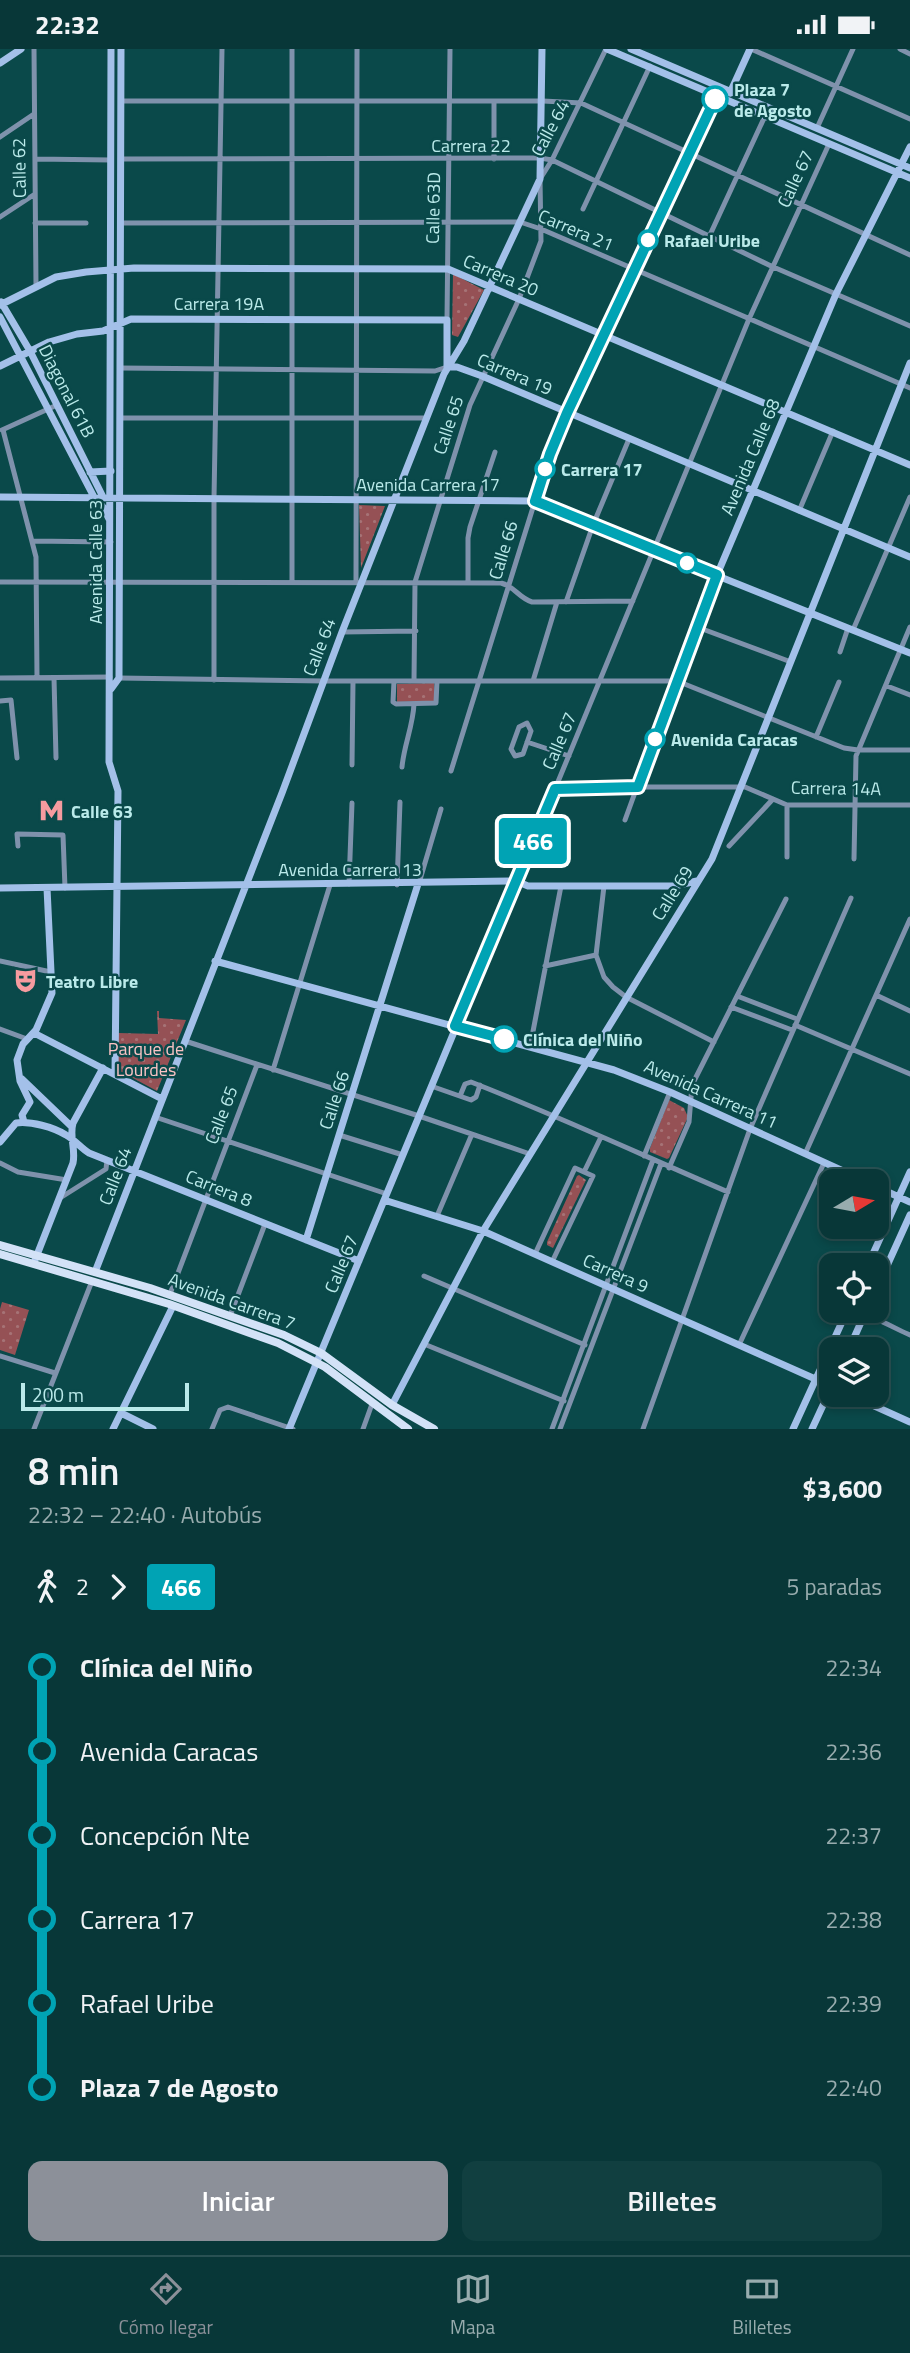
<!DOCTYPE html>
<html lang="es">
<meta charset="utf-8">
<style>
body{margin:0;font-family:"Titillium Web",sans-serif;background:#113f40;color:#f1f3f6;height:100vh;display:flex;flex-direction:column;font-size:26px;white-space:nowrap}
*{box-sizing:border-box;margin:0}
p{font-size:23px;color:#98acae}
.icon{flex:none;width:38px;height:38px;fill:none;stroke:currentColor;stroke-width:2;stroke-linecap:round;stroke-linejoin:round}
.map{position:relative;height:1380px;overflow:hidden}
.sheet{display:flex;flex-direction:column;background:#083738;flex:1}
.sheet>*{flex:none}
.badge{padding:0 14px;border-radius:5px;font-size:24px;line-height:46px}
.needle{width:46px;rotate:80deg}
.fabs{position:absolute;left:819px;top:1120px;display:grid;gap:14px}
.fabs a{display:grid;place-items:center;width:70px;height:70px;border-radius:14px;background:#083738;box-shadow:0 4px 10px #0003,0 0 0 2px #295153;font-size:35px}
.scale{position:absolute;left:21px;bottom:18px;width:168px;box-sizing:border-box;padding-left:7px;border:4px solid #baeaea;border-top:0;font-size:19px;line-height:24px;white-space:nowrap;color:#baeaea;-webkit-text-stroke:5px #0a494a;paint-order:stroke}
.map>.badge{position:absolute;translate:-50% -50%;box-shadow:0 0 0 4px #fff}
.legs{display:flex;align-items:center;gap:10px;height:77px;padding:0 28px;font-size:23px}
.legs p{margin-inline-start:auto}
.overview{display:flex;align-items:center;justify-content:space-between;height:119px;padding:0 28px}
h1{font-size:38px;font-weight:600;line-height:52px}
.cta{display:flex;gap:14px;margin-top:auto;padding:14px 28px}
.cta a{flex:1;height:80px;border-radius:14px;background:#8c9099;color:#fff;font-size:28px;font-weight:600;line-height:80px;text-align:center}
.cta a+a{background:#113f40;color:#f1f3f6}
ul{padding:0 28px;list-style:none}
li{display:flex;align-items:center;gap:24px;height:84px;font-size:26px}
li i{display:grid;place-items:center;width:10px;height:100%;margin:0 9px;background:currentColor}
li i::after{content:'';width:18px;height:18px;margin:-9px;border:5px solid;border-radius:50%;background:#083738}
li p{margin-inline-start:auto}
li:first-child i{background:linear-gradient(#0000 50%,currentColor 0)}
li:last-child i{background:linear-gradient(currentColor 50%,#0000 0)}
.status{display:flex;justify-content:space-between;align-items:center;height:49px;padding:0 35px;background:#083738;direction:ltr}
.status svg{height:19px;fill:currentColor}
.menu{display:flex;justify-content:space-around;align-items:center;height:98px;border-top:2px solid #295153;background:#083738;font-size:19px;color:#98acae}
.menu a{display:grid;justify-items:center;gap:4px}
.menu .current{color:#8c9099}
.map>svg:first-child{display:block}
.grass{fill:url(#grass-dots)}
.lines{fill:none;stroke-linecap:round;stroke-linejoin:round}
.street{stroke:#7f92ac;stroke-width:5}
.secondary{stroke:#a3c0e9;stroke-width:7}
.primary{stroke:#d3e2f7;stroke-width:8}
.line-1-casing{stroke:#fff;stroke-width:16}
.line-1{stroke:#00a3b4;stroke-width:10}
.stop-1-dot{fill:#fff;stroke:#00a3b4;stroke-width:3.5}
.labels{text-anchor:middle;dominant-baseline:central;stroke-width:5;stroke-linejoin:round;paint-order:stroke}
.stop-label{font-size:18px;font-weight:bold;fill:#baeaea;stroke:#0a494a;text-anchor:start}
.street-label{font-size:18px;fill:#baeaea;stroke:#0a494a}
.poi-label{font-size:18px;font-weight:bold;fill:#baeaea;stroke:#0a494a;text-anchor:start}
.park-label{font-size:18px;fill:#fbc3c4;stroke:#0a494a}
</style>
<div class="status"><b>22:32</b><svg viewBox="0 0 49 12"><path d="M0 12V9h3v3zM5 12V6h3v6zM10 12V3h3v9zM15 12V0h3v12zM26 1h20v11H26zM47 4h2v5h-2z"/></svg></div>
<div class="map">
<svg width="910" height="1380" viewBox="0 0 910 1380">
<defs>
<pattern id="grass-dots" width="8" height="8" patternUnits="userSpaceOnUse" patternTransform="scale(1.75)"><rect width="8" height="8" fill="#955155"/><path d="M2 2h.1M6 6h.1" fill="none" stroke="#a67376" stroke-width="1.8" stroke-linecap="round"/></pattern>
</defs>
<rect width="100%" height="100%" fill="#0a494a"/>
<!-- grass -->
<path class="grass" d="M453 225 484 241 458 288 452 286Z
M359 456 385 457 361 519Z
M434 634 435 652 397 653V635Z
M157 962H159V969L186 971 157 1042 118 1021V984L158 985Z
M669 1051 684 1059 688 1068 669 1109 667 1110 650 1103V1099Z
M579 1126 586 1131 553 1199 547 1196V1193L577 1127Z
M2 1253 29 1261 15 1306 0 1301V1260Z"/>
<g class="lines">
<!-- street -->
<path class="street" d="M34 0 36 237
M292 0V533
M751 0 910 70
M900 0 910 5
M121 52H543L581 54 910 206
M817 79 853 0
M0 88 34 65
M35 110 111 111
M121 110 540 109 552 111 771 217 910 277
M494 110V53
M583 160 650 17
M0 168 35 145
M35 174H86
M121 174 520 173 541 180 910 339
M709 188 765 67
M447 271 450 0
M120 319 435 322 447 318
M120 369H426
M2 381 57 356
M3 381 36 508 37 629
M799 462 833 382
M32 492 111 493
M0 533 501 534C514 537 519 549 532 553L633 552
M356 533 357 0
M468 533V489L470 478 495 403
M566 553 593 476 629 390
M697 578 791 613
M853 581 910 448
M342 583 416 582
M840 603 848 579
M0 629 110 628
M54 629 56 709
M119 629 323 632H677L844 699 858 701H910
M214 631V449L222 0
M394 632 393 653 396 655 436 654 437 632
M414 632 415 533 470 356 519 250 541 192 540 130 552 111 606 0
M533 632 557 553
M887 637 910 646
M0 652 11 651 17 709
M527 674 531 682 523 705 515 707 511 700 519 678Z
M816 688 839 633
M527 693 569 707
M352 716 353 632
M402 718C404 696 413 677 414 655
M451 722 535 452
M555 740 749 270 829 95
M787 756V808
M625 771 637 738H745L787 756H910
M18 797 17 785 63 786 65 839
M729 797 773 750
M854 810 856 707 910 578
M419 834 441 760
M349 835 352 754
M397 836 400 753
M604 837 596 906 604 928 613 938 626 948 714 993
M0 912 51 923
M545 917 596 906
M876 946 910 962
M737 947 797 970
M731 958 792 981
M795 976 910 1025
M0 980 27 990
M185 992 419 1067 530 1105
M530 998 561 837
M273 1021 330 836
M431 1037 471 1051 476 1048 480 1036
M460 1047 465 1035 471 1033C558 1067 642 1106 728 1143
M155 1068 387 1145
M339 1086 403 1106
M805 1105 910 870
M644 1107 670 1043
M0 1114 18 1123 67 1131
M669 1119 689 1073 692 1036 786 850
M584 1123 601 1088
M60 1149 106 1120 107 1111
M437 1167 472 1085
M535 1205 575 1119 593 1127 552 1213
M424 1227 585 1296
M170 1245 257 1016
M845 1266C866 1261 891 1278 910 1286
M230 1267 265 1175
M424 1295 564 1352
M739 1296 824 1114
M0 1307 55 1324
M34 1380 92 1232
M212 1380 220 1361 228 1358 293 1380
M363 1380 372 1355
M552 1380 653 1111
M560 1380 661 1115
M643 1380 750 1080 851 849"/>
<!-- secondary -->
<path class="secondary" d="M111 0 109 713 118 742 115 1025
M607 0 910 129
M631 0 910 119
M0 14 21 0
M730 44 750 0
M1 253 30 302 103 448
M0 256 56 228 86 223 134 219 448 220 910 416
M0 268 94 448 103 458 109 470
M0 317 49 293 77 285 103 282 131 270 447 271V318
M447 318H457L482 327 910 508
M90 423 111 422
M0 448 531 452 910 604
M535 452 553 397 567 364 716 46
M111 640 119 629 121 0
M0 839 516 832 528 837H674L697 832
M215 912 614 1021 670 1043 865 1132
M34 984 162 1050
M22 1030 72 1078
M24 1073 22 1066 30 1053 20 1032 17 1011 23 995 36 981 52 944 47 839
M0 1093 16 1074C31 1072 53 1078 66 1086 75 1091 81 1099 89 1104L359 1212
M877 1138 910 1153
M384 1151 483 1182 831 1337
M306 1191 418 835
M35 1211 73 1114C76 1100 69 1088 73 1074L103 1019
M868 1216 910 1123
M95 1223 282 744 342 583 444 325 464 292 540 130 542 0
M877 1239 910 1166
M849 1300 866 1262
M850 1346 910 1373
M392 1356 483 1182 712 810 910 314
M121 1364 153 1380
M113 1380 173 1257
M289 1380 555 740 637 738 717 526 836 245 910 98
M793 1380 847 1262
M812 1380 831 1339"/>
<!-- primary -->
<path class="primary" d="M0 1196 150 1239 284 1286 321 1304 392 1356 434 1380
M0 1205 169 1255 278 1294 325 1318 408 1380"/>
</g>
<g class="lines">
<defs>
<path id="line-1" d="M504 990 455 977 555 740 638 738 717 526 535 452 550 405 567 364 715 50"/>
</defs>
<!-- line-1 casing -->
<use href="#line-1" class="line-1-casing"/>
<!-- line-1 -->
<use href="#line-1" class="line-1"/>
</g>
<!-- icons -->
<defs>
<symbol id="metro-bare" viewBox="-9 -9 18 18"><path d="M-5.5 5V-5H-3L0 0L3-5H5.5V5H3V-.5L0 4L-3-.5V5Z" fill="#f59b9f" stroke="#0a494a" stroke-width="2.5" paint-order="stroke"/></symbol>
<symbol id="theatre-bare" viewBox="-9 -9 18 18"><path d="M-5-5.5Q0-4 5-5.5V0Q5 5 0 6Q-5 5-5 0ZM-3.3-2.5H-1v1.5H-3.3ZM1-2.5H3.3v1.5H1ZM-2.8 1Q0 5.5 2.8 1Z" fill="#f59b9f" stroke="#0a494a" stroke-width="2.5" paint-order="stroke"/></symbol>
</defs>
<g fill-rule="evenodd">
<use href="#metro-bare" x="34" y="744" width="35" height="35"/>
<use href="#theatre-bare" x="8" y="914" width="35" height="35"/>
</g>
<!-- markers -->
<g class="stop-1-dot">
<circle cx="715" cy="50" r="12"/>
<circle cx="648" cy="191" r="9"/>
<circle cx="545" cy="420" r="9"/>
<circle cx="687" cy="514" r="9"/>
<circle cx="655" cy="690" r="9"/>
<circle cx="504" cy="990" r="12"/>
</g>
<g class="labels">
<!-- stop labels -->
<g class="stop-label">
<text x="734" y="40">Plaza 7<tspan x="734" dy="21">de Agosto</tspan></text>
<text x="664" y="191">Rafael Uribe</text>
<text x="561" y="420">Carrera 17</text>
<text x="671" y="690">Avenida Caracas</text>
<text x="523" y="990">Clínica del Niño</text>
</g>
<!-- street labels -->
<g class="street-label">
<text transform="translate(550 79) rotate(-62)">Calle 64</text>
<text x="471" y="96">Carrera 22</text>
<text transform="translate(19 119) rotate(-91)">Calle 62</text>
<text transform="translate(795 130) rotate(-65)">Calle 67</text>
<text transform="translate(433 159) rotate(-89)">Calle 63D</text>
<text transform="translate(576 181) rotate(23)">Carrera 21</text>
<text transform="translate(501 226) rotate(23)">Carrera 20</text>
<text x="219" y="254">Carrera 19A</text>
<text transform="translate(515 325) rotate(23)">Carrera 19</text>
<text transform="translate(67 342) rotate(63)">Diagonal 61B</text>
<text transform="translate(448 376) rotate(-72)">Calle 65</text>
<text transform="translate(750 408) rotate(-67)">Avenida Calle 68</text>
<text x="428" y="435">Avenida Carrera 17</text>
<text transform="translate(503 501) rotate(-73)">Calle 66</text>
<text transform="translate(95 513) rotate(-90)">Avenida Calle 63</text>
<text transform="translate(319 598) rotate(-69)">Calle 64</text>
<text transform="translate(559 692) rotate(-67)">Calle 67</text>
<text transform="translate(836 739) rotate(1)">Carrera 14A</text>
<text x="350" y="820">Avenida Carrera 13</text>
<text transform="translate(672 844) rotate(-58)">Calle 69</text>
<text transform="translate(711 1045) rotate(24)">Avenida Carrera 11</text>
<text transform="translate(334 1051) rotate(-72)">Calle 66</text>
<text transform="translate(221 1066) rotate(-69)">Calle 65</text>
<text transform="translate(115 1127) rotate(-69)">Calle 64</text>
<text transform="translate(219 1139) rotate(22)">Carrera 8</text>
<text transform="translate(341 1215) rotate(-68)">Calle 67</text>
<text transform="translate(616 1224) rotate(24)">Carrera 9</text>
<text transform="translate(232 1252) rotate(20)">Avenida Carrera 7</text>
</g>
<!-- poi labels -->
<g class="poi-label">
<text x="71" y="762">Calle 63</text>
<text x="46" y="932">Teatro Libre</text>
</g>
<!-- park labels -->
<g class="park-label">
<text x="146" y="999">Parque de<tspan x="146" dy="21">Lourdes</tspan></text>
</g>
</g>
</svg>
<div class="fabs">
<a><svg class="needle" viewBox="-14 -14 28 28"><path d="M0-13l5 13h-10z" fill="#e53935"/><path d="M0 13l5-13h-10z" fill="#98acae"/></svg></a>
<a><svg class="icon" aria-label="locate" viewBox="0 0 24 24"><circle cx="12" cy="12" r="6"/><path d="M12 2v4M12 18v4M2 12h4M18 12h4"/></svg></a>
<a><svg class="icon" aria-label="layers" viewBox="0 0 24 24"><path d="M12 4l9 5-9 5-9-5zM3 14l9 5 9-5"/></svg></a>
</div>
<div class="scale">200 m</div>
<b class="badge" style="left:533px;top:792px;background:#00a3b4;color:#fff">466</b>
</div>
<section class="sheet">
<div class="overview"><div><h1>8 min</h1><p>22:32 – 22:40 · Autobús</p></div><b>$3,600</b></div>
<div class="legs"><svg class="icon" aria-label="walk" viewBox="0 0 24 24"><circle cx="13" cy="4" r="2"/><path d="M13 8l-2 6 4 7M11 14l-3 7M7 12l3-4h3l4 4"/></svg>2<svg class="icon" aria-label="forward" viewBox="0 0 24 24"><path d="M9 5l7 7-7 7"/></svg><b class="badge" style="background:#00a3b4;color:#fff">466</b><p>5 paradas</p></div>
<ul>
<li><i style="color:#00a3b4"></i><b>Clínica del Niño</b><p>22:34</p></li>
<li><i style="color:#00a3b4"></i><span>Avenida Caracas</span><p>22:36</p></li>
<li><i style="color:#00a3b4"></i><span>Concepción Nte</span><p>22:37</p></li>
<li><i style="color:#00a3b4"></i><span>Carrera 17</span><p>22:38</p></li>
<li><i style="color:#00a3b4"></i><span>Rafael Uribe</span><p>22:39</p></li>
<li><i style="color:#00a3b4"></i><b>Plaza 7 de Agosto</b><p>22:40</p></li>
</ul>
<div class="cta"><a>Iniciar</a><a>Billetes</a></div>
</section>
<nav class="menu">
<a class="current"><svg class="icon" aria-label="directions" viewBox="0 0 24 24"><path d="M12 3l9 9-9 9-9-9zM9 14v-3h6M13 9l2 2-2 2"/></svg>Cómo llegar</a>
<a><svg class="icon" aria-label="map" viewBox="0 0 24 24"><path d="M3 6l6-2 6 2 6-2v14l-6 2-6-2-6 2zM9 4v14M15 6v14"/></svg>Mapa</a>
<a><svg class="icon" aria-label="tickets" viewBox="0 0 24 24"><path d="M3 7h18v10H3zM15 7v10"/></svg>Billetes</a>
</nav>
